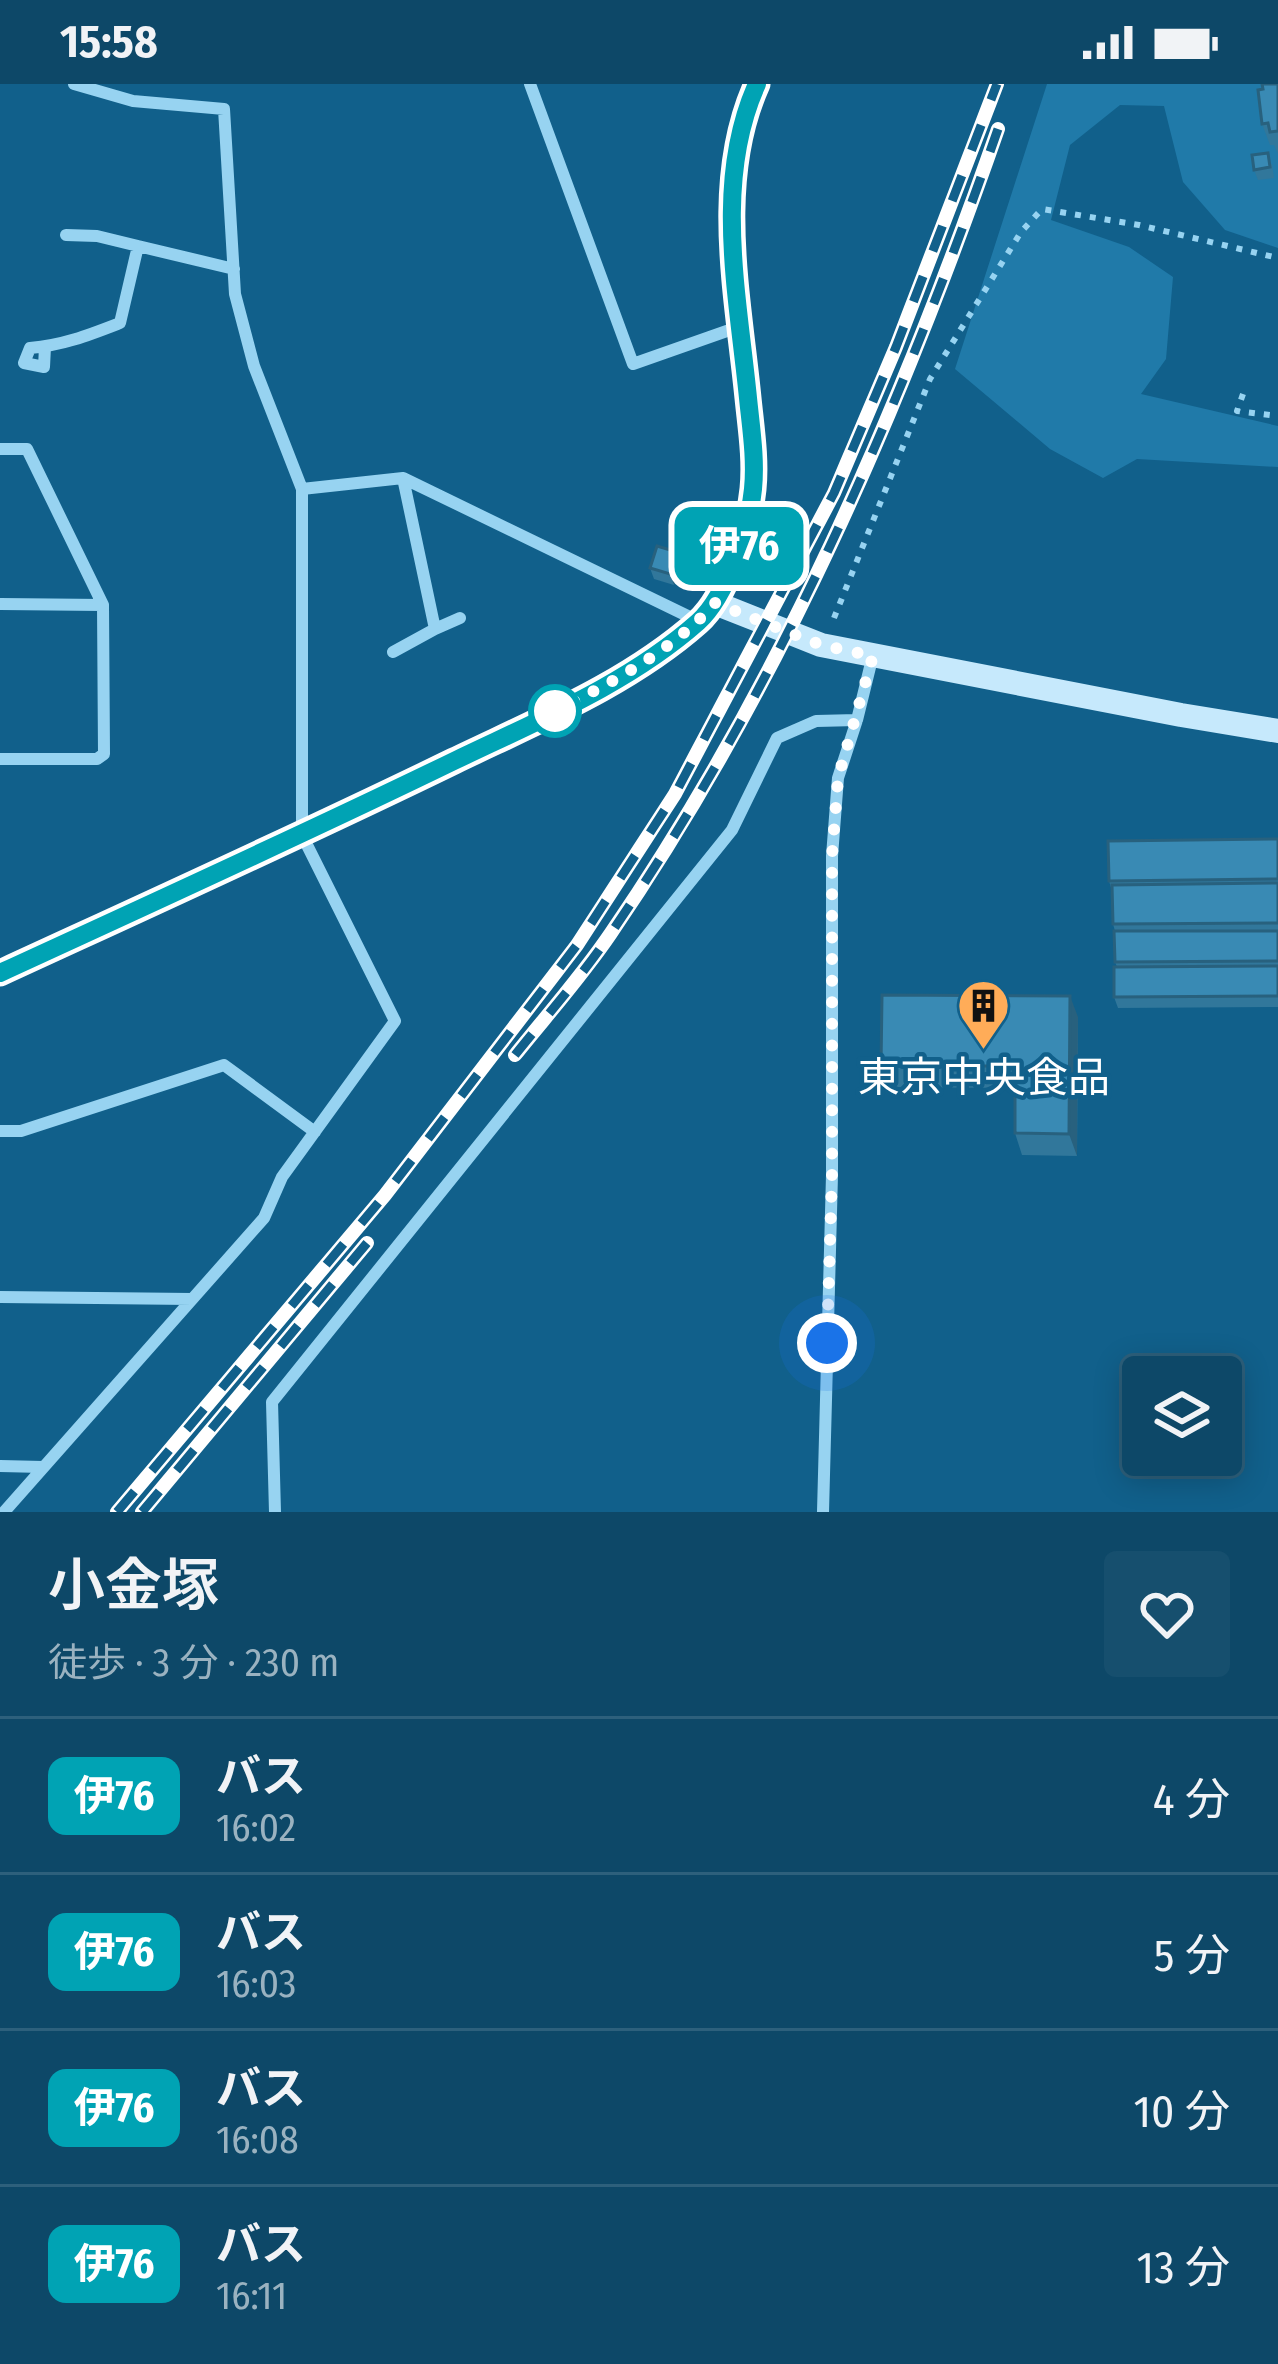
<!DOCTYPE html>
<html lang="ja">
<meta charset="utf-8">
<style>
body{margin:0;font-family:"Fira Sans Condensed","Noto Sans JP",sans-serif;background:#164f6e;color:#f1f3f6;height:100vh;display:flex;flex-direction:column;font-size:45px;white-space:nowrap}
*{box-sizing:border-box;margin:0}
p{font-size:39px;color:#9ab2c0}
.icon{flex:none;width:66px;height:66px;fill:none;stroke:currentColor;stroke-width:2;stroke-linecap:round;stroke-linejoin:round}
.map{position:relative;height:1428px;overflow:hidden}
.side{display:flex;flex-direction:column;background:#0d4868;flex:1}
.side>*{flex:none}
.badge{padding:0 24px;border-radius:18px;font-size:42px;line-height:78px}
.controls{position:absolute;left:1122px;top:1272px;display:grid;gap:24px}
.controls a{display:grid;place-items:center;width:120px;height:120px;border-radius:12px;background:#0d4868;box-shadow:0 6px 30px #0003,0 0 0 3px #2d607c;font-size:60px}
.you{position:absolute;width:60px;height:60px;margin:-30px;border:9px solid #fff;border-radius:50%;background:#1a73e8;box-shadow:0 0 0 18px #1a73e833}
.map>.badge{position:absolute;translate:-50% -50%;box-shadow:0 0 0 6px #fff}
.round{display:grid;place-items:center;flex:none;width:126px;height:126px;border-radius:12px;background:#164f6e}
.head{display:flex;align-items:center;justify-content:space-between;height:204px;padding:0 48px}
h1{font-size:57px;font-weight:600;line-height:90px}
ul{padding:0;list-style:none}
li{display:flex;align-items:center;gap:36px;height:156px;padding:0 48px;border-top:3px solid #2d607c}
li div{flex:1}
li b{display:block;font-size:45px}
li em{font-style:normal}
li .badge{min-width:132px;font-weight:700;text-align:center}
.status{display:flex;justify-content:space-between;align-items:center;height:84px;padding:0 60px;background:#0d4868;direction:ltr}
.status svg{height:33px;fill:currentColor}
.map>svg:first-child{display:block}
.green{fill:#207aa9}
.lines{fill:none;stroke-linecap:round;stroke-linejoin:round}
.path{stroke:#97d3f1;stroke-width:6;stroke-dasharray:6 9;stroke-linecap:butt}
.street{stroke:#97d3f1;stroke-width:12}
.secondary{stroke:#c6e9fc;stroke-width:24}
.rail-casing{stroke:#fff;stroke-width:14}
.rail{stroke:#11608b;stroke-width:9;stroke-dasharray:27;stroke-linecap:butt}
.wall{fill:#31779b}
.shaded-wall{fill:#28617e}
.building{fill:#398ab4;stroke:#28617e;stroke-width:3}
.line-casing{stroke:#fff;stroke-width:27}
.line{stroke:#00a3b4;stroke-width:18}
.walk{stroke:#fff;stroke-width:12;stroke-dasharray:0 21.6}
.stop-dot{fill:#fff;stroke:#00a3b4;stroke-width:6}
.labels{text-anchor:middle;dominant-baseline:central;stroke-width:9;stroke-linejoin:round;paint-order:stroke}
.poi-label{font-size:42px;fill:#fff;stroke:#11608b}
</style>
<div class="status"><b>15:58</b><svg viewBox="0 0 49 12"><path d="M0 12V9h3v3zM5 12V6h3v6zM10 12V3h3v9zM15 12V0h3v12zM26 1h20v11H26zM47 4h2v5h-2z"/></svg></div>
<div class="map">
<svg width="1278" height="1428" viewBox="0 0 1278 1428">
<rect width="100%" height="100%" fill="#11608b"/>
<!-- green -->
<path class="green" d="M1047 0H1278V164L1225 146 1183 98 1164 22 1120 21 1070 61 1051 136 1129 163 1173 193 1166 275 1141 310 1278 342V383L1137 375 1103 394 1050 365 955 285Z"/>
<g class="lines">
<!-- path -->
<path class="path" d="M1243 310 1237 327 1278 332
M834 534 930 295 1021 148 1042 125 1139 141 1278 174"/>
<!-- street -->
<path class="street" d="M530 0 633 280 741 242
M66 151 97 152 138 162
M45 263 44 283 24 279 30 264C64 261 89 251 120 239L138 162 234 185
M0 365H27L103 521
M302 405 403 394 698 537
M0 520 103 521 104 670 97 675H0
M435 545 460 534
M393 568 435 545 403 394
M0 1047H21L224 981 315 1048
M0 1213 192 1215
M0 1382 43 1383
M4 1428 264 1134 282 1093 395 937 302 751V405L254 282 235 210 224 25 133 17 74 0
M275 1428 272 1318 732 746 777 654 816 637 857 636
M823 1428 832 1091V772L838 694 857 636 873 571"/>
<!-- secondary -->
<path class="secondary" d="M715 519 821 561 1181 631 1278 647
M0 889C152 820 304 750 454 677 537 637 628 600 698 538 727 512 749 443 753 405 756 375 751 344 748 314 739 212 713 97 757 0"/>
<defs>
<path id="rail" d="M515 971C547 931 582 892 611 849 780 602 900 326 998 45
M117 1428 385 1111 577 861 675 710 834 409 896 263 997 0
M142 1428 367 1159"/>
</defs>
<!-- rail casing -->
<use href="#rail" class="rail-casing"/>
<!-- rail -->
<use href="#rail" class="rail"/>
</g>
<!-- wall -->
<path class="wall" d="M1278 0V70L1274 61H1270L1262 40 1263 5Z
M1272 80 1274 94 1258 96 1254 86Z
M677 468 681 479 674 501 654 495 650 484Z
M1278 755V923L1118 924 1114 913 1117 883 1115 878V847L1113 840 1112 807 1109 797Z
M1078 933 1077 1072 1022 1071 1015 1049V1004L889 1003 881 982Z"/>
<!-- shaded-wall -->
<path class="shaded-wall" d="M677 468 681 479 674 501 670 490Z
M1070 912 1078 933 1077 1072 1069 1050Z"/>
<!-- building -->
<path class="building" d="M1262 0H1278V47L1270 48 1268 39 1262 40 1258 6 1263 5Z
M1268 69 1270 83 1254 86 1252 71Z
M657 462 677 468 670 490 650 484Z
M1278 755V795L1109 797 1108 757Z
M1278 799V839L1113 840 1112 801Z
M1114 847H1278V877L1115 878Z
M1278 882V912L1114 913V883Z
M882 911 1070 912 1069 1050 1015 1049V982H881Z"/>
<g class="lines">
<defs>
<path id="line" d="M0 889C152 819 304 750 454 677 537 637 628 600 698 538 727 512 749 443 753 405 756 375 751 344 748 314 738 212 713 97 757 0"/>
</defs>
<!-- line casing -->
<use href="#line" class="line-casing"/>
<!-- line -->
<use href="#line" class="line"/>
<!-- walk -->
<path class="walk" d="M555 627C613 598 672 567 715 519L821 561 873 572 838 694 832 772V1090L827 1259"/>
</g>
<!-- icons -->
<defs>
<symbol id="building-pin" viewBox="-11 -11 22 30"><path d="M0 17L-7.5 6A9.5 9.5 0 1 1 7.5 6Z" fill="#ffac58" stroke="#11608b"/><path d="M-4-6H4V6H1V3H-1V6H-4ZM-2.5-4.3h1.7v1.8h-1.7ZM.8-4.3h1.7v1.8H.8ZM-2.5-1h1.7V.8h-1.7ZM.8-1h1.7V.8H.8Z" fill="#111"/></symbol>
</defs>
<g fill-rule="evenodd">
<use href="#building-pin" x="954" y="892" width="59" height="81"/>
</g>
<!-- markers -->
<circle class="stop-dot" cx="555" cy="627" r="24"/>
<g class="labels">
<!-- poi labels -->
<g class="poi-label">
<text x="984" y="994">東京中央食品</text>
</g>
</g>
</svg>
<div class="controls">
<a><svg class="icon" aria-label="layers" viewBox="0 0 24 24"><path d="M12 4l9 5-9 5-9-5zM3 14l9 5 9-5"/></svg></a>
</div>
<div class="you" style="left:827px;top:1259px"></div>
<b class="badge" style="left:739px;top:462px;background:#00a3b4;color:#fff">伊76</b>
</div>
<section class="side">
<div class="head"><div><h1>小金塚</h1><p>徒歩 · 3 分 · 230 m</p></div><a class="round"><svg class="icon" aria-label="heart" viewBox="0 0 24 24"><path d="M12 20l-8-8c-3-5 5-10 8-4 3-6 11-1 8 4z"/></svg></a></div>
<ul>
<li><span class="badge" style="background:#00a3b4;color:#fff">伊76</span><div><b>バス</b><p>16:02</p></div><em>4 分</em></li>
<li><span class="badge" style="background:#00a3b4;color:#fff">伊76</span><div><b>バス</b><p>16:03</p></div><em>5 分</em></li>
<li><span class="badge" style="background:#00a3b4;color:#fff">伊76</span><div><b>バス</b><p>16:08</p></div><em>10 分</em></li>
<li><span class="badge" style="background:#00a3b4;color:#fff">伊76</span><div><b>バス</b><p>16:11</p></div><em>13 分</em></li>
</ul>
</section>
